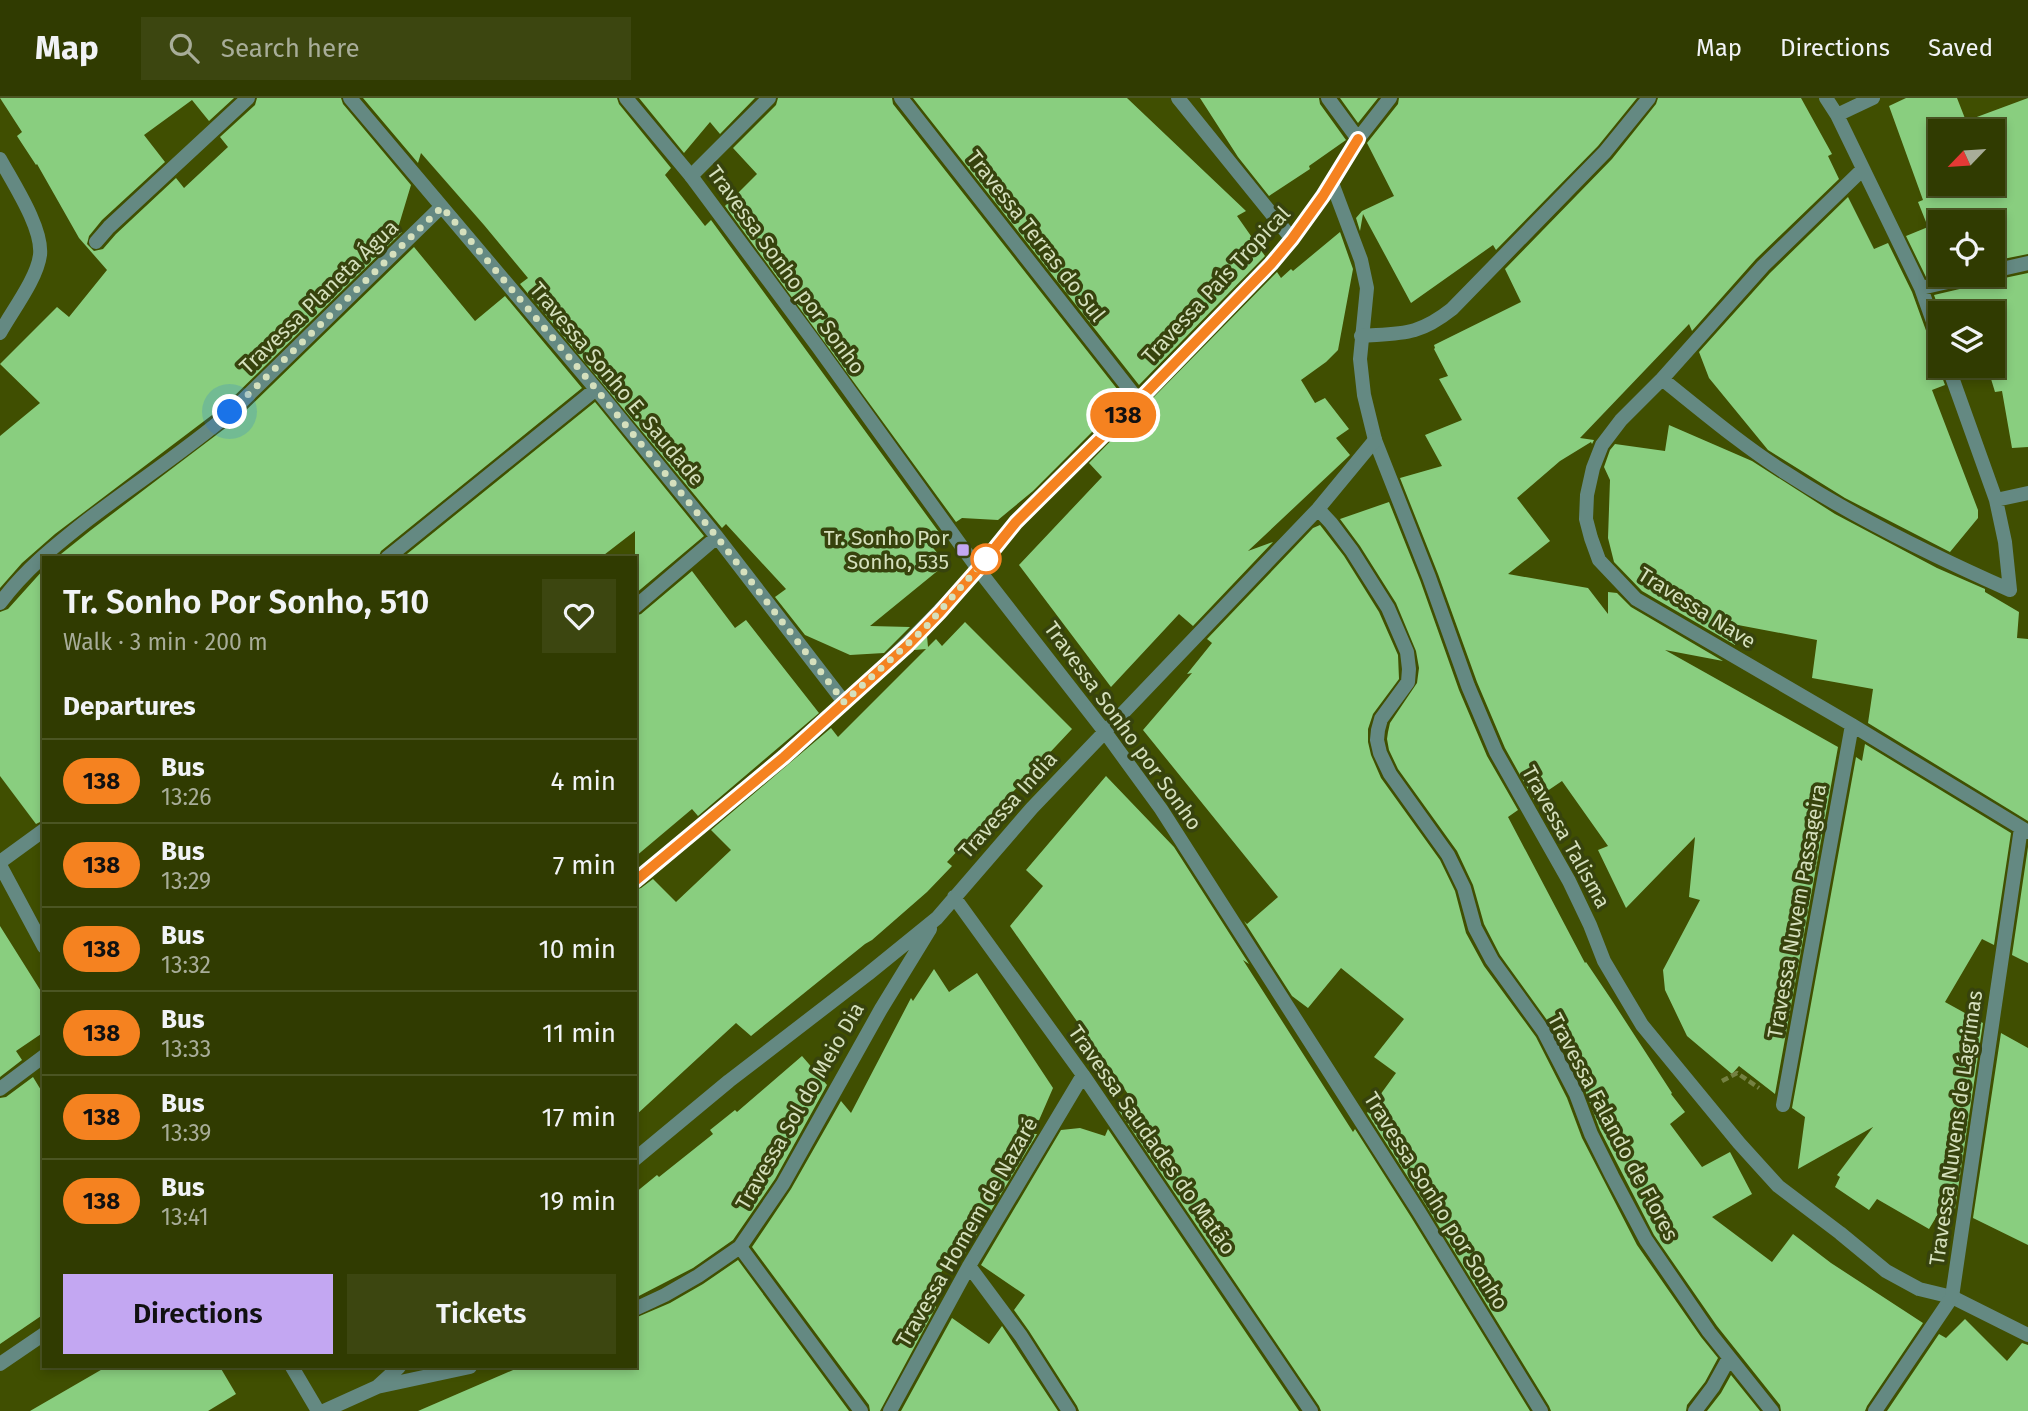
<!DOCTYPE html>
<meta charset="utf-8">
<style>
body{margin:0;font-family:"Fira Sans",sans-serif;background:#3c4610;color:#f1f3f6;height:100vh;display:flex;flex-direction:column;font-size:26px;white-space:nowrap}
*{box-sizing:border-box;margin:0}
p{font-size:23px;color:#a8ad99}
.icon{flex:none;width:38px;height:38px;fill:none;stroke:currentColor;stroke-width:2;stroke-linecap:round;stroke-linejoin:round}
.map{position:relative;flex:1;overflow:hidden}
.details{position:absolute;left:42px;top:458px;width:595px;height:812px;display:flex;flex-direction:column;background:#303b01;border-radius:0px;box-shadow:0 4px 10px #0003,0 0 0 2px #4b5523}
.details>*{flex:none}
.badge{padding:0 14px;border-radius:23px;font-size:24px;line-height:46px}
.needle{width:46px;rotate:245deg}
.buttons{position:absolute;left:1928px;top:21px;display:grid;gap:14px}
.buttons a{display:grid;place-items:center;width:77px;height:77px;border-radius:0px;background:#303b01;box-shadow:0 4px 10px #0003,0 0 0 2px #4b5523;font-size:35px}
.you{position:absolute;width:35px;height:35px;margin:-18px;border:5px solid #fff;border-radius:50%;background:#1a73e8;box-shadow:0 0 0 10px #1a73e833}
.map>.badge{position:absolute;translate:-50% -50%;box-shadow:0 0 0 4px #fff}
h2{padding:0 21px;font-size:26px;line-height:63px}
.round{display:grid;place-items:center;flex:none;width:74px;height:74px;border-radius:0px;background:#3c4610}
.headline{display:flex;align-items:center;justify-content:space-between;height:119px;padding:0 21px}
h1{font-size:33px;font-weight:600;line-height:52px}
.primary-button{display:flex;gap:14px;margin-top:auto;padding:14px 21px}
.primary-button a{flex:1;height:80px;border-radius:0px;background:#c3a7f2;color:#111;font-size:28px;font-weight:600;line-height:80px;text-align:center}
.primary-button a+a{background:#3c4610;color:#f1f3f6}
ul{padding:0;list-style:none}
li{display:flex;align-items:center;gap:21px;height:84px;padding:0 21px;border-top:2px solid #4b5523}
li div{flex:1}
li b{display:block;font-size:26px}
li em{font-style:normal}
li .badge{min-width:77px;font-weight:700;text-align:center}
header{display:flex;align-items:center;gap:42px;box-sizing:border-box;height:98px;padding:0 35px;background:#303b01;border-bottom:2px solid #4b5523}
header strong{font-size:33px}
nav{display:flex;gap:38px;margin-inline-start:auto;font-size:24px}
.search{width:490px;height:63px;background:#3c4610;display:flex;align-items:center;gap:18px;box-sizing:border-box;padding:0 24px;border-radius:0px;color:#a8ad99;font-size:26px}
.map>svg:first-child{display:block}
.building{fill:#89ce7f;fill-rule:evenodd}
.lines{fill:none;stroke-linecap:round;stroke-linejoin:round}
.path{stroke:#748142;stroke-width:4.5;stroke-dasharray:7 3.5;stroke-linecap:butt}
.service{stroke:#648982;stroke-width:14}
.minor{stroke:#648982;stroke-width:14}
.tertiary{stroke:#648982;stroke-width:14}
.line-casing{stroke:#fff;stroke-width:16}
.line{stroke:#f58220;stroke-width:10}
.walk{stroke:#d5e0bd;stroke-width:7;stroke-dasharray:0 12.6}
.poi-dot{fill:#c3a7f2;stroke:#37430d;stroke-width:2.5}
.stop-dot{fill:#fff;stroke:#f58220;stroke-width:3.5}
.labels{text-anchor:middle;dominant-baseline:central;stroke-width:7;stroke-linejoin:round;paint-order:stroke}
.street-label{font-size:21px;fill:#d5e0bd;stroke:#37430d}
.poi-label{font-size:21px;fill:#d5e0bd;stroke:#37430d;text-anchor:end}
</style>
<header>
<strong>Map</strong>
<div class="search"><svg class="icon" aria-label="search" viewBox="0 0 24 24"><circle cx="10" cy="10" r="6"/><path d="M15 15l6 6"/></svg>Search here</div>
<nav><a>Map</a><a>Directions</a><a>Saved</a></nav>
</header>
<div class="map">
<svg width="2028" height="1313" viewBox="0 0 2028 1313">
<rect width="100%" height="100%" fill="#404f01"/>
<!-- building -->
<path class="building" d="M0 0H234L209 23 192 2 144 37 165 64 102 122 89 138 87 146 94 153 103 151 116 136 176 80 184 90 228 49 220 39 255 7 257 0H341L343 6 411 87 398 130 402 134 224 308 55 436 22 465 0 490V338L40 305 0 266 57 209 69 219 107 172 79 140 37 66 36 67 17 38 22 34Z
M363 0H617L619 6 671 70 665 77 705 128 711 122 941 437 930 446 946 466 870 528 910 529 884 555 850 557 805 537 775 499 786 491 726 426 722 430 520 186 528 180 484 127 421 55 418 65Z
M639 0H755L720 36 710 24 684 55Z
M778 0H892L893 6 1125 301 1033 393 998 422 962 420 956 424 725 108 757 76 733 50 776 7Z
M913 0H1127L1246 113 1237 118 1265 158 1139 287Z
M1200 0H1319L1320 6 1346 42 1309 68 1310 71 1269 98 1238 59Z
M1340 0H1378L1358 25Z
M1399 0H1637L1598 48 1496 152 1493 147 1411 205 1363 116 1360 133 1356 120 1362 113 1394 98 1367 45 1398 6Z
M1658 0H1801L1832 56 1828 58 1839 81 1756 161 1692 233 1689 226 1580 340 1594 342 1592 346 1591 344 1560 363 1517 400 1550 443 1508 476 1588 490 1608 516V494L1617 495 1631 509 1723 563 1665 552 1838 649 1775 996 1739 968 1732 976 1687 938 1665 892 1663 872 1700 802 1689 799 1695 739 1626 810 1598 752 1608 748 1562 683 1534 702 1505 650 1477 584 1438 476 1400 380 1442 368 1425 337 1462 322 1439 281 1448 278 1434 251 1435 250 1434 247 1521 204 1505 171 1612 61 1656 6Z
M1906 0H1957L1966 23 2028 0V156L1993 163V124H1941V176L1926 179 1906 138 1928 129 1918 104 1923 102 1889 8ZM1941 33H1993V86H1941Z
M1848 99 1874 151 1888 145 1912 194 1932 249 1935 254 1941 255 1939 271 1945 287 1932 292 1978 412V420L1950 454 1845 400 1768 352 1709 280 1699 254 1770 175Z
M1340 134 1353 171 1338 252 1326 264 1301 282 1315 305 1325 300 1349 331 1336 340 1350 357 1248 453 1273 444 1193 528 1179 516 1111 589 1019 467 1102 379 1089 365 1277 174 1281 180 1291 171 1293 173Z
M414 149 475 223 505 198 582 290 381 453 378 460H56L91 432 236 322Z
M2028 175V349L2012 350 2002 293 1995 294 1988 271 1963 281 1958 268H1993V215H1941V217L1934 197 1981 186 1988 181 1995 182Z
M595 304 704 438 635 496V433L600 460H402Z
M1669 327 1752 363 1835 416 1937 470 1985 491V494L2019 514 2017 540 2028 541V723L1868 625 1873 591 1812 580 1817 542 1738 527 1735 547 1642 493 1614 464 1608 440 1610 382 1604 369 1610 352 1615 346 1665 353Z
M1389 404 1420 482 1459 592 1487 658 1518 712 1508 719 1585 865 1586 864 1611 901 1672 995 1671 996 1685 1014 1670 1026 1702 1069 1730 1054 1752 1096 1712 1119 1772 1164 1793 1136 1831 1165 1923 1225 1867 1308 1865 1313H1781L1780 1307 1717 1228 1654 1137 1600 1032 1585 992 1552 929 1500 857 1484 826 1473 787 1457 753 1398 671 1389 652 1387 641 1388 634 1390 625 1417 585 1419 570 1416 553 1396 505 1360 448 1340 421Z
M1320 427 1344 458 1379 514 1398 557 1399 581 1373 616 1368 631V644L1371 657 1381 680 1440 762 1455 793 1466 835 1484 868 1536 939 1567 1000 1582 1040 1637 1147 1701 1239 1718 1260 1705 1284 1687 1307 1686 1313H1551L1549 1308 1427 1109 1367 1015 1396 975 1374 959 1404 921 1341 870 1308 910 1292 898 1244 823 1247 826 1278 799 1143 632 1192 575 1187 576 1212 545 1207 541 1313 430Z
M44 471V722L36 726 0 678V514L8 511Z
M692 473 735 530 746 522 819 615 698 718 692 711 635 759V518L641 516Z
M965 524 1072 631 947 764 952 768 927 794 872 842 865 846 751 938 736 925 635 1018V792L641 790 653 781 676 804 731 752 711 732 831 630 838 639 926 551 914 552 927 538 928 549 936 541 942 548Z
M1865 646 2011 735 1994 847 1982 841 1945 904 1983 925 1955 1111 1944 1106 1929 1131 1877 1101 1869 1112 1835 1089 1840 1079 1837 1077 1873 1029 1798 1071 1805 1019 1792 1010 1856 659 1862 663Z
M1106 678 1174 749 1249 866 1243 862 1353 1034 1355 1031 1411 1119 1530 1313H1321L1319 1308 1119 1013 1128 996 1010 828 1043 788 1026 772Z
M2028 749V865L2012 857Z
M0 828 44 898V934L16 953 22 962 0 979Z
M934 871 949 894 977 875 1053 990 1033 1036H1037L965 1156 956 1150 925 1201 936 1209 880 1313H870L869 1307 752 1149 791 1091 841 1003 851 1015 911 900 913 903Z
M2001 935 2028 950V1147L1973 1120Z
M802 958 827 987 775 1081 733 1142 693 1170 635 1200V1095L657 1077 659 1079 713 1036 710 1032 735 1012 737 1014Z
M33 979 44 997V1216L0 1246V1000L6 999Z
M1080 1030 1105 1038 1108 1031 1299 1313H1079L1077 1308 1029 1233 1014 1212 1025 1197 981 1167 1061 1032Z
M738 1162 849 1313H418L520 1269H635V1220L670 1205 703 1186Z
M952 1220 989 1246 1002 1228 1058 1313H901Z
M1965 1221 2007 1263 2022 1245 2028 1247V1313H1887L1939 1236 1946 1240Z
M106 1269H220L236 1296 208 1313H30Z
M1731 1277 1760 1313H1707L1721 1295Z"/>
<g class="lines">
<!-- path -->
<path class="path" d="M1722 983 1737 975 1759 990"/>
<!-- service -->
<path class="service" d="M1332 85 1361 162 1367 190 1360 261 1364 297 1375 342 1429 479 1468 588 1496 654 1569 783 1590 827 1604 863 1642 927 1739 1045 1778 1088 1840 1135 1886 1173 1919 1191 1952 1199 2028 1237
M96 144 109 129 248 0"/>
<!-- minor -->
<path class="minor" d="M350 0 596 291 717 439 844 604
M626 0 691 78
M901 0 1138 302
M1178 0 1292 141
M1328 0 1358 41
M1390 0 1358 41 1332 85 1314 111 1271 166 1138 302 1016 424 978 471 1105 634 1161 711 1419 1114 1541 1313
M1826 0 1837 17 1921 190 1941 246
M1837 17 1873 0
M0 61C13 85 43 130 40 157 37 181 12 213 0 235
M1863 71 1763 168 1662 281 1621 322 1602 347 1593 370 1587 397 1586 421 1591 440 1599 462 1636 501 1852 627 2028 734
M1993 173 2028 165
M1921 190 1979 177
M1361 238C1402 235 1418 238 1452 211L1605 54 1649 0
M1948 268 1996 402 2005 444 2010 492
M1662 281C1702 313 1742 347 1786 375 1857 421 1933 458 2010 492
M1996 402 2028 395
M1318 411 1331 425 1352 453 1388 510 1407 554 1409 571 1408 584 1381 621 1378 632 1377 642 1380 655 1390 676 1448 757 1464 790 1475 830 1492 862 1544 934 1576 996 1591 1036 1612 1078 1646 1142 1709 1234 1772 1313
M387 460 596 291
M0 505C25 472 52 450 85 424 133 387 184 354 230 315L441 109
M635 509 717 439
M0 764 44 732
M0 767 44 849
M954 799 1083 977 1311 1313
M0 991 44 958
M1783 1007 1852 627
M635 1061 729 983 868 876 937 820 1032 710 1318 411 1375 342
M740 1149 861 1313
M969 1168 1021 1238 1069 1313
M635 1211 665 1197 698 1178 740 1149 783 1086 881 911 930 831
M292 1269 318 1313
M377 1289 470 1269
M324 1313 377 1289 399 1269
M890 1313 969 1168 1083 977
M1695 1313 1713 1289 1729 1260
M1875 1313 1952 1199 2021 730"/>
<!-- tertiary -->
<path class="tertiary" d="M635 783C754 683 875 587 978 471L818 249 691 78 769 0
M0 1266 44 1236"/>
</g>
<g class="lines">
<defs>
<path id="line" d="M635 783 784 659 908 547 940 514 978 471 1016 424 1139 302 1271 166 1292 141 1323 98 1358 41"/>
</defs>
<!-- line casing -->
<use href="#line" class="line-casing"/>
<!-- line -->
<use href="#line" class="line"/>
<!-- walk -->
<path class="walk" d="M230 314 442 109 596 291 717 439 844 604 924 531 991 455 986 461"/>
</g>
<!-- markers -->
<rect class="poi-dot" x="956" y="445" width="14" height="14" rx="3.5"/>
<circle class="stop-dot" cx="986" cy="461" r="14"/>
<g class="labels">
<!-- street labels -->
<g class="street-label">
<text transform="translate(1036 138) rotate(52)">Travessa Terras do Sul</text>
<text transform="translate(786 172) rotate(54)">Travessa Sonho por Sonho</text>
<text transform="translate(1216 187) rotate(-47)">Travessa País Tropical</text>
<text transform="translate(319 199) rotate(-44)">Travessa Planeta Água</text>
<text transform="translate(617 286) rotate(50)">Travessa Sonho E. Saudade</text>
<text transform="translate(1697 510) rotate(32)">Travessa Nave</text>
<text transform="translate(1123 628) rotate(54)">Travessa Sonho por Sonho</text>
<text transform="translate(1008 707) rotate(-48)">Travessa India</text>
<text transform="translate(1566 739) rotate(61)">Travessa Talisma</text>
<text transform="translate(1797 813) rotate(-80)">Travessa Nuvem Passageira</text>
<text transform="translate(800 1008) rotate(-60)">Travessa Sol do Meio Dia</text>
<text transform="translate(1613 1029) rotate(62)">Travessa Falando de Flores</text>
<text transform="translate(1956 1030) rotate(-82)">Travessa Nuvens de Lágrimas</text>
<text transform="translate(1152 1042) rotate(55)">Travessa Saudades do Matão</text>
<text transform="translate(1436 1103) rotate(58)">Travessa Sonho por Sonho</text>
<text transform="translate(967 1134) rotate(-60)">Travessa Homem de Nazaré</text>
</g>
<!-- poi labels -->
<g class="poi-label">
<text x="949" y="440">Tr. Sonho Por<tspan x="949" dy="24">Sonho, 535</tspan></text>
</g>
</g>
</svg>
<div class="buttons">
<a><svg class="needle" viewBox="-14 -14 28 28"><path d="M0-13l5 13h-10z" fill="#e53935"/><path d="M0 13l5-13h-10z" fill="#a8ad99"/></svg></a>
<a><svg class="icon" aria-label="locate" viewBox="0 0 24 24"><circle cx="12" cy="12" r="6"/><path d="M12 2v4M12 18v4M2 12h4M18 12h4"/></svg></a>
<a><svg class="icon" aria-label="layers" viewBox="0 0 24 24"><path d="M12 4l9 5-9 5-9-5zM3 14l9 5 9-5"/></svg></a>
</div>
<div class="you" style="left:230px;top:314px"></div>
<b class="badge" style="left:1123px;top:317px;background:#f58220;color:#111">138</b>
<section class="details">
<div class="headline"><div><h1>Tr. Sonho Por Sonho, 510</h1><p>Walk · 3 min · 200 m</p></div><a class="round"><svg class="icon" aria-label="heart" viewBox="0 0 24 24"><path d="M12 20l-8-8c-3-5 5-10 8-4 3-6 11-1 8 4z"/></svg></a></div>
<h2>Departures</h2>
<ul>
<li><span class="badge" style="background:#f58220;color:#111">138</span><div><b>Bus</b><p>13:26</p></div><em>4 min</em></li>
<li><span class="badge" style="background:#f58220;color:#111">138</span><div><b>Bus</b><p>13:29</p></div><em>7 min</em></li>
<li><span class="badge" style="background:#f58220;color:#111">138</span><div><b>Bus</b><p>13:32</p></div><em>10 min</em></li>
<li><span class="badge" style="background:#f58220;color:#111">138</span><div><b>Bus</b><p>13:33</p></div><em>11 min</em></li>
<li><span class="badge" style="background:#f58220;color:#111">138</span><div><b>Bus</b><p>13:39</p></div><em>17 min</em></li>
<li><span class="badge" style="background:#f58220;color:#111">138</span><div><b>Bus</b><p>13:41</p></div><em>19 min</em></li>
</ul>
<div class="primary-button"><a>Directions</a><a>Tickets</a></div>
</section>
</div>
